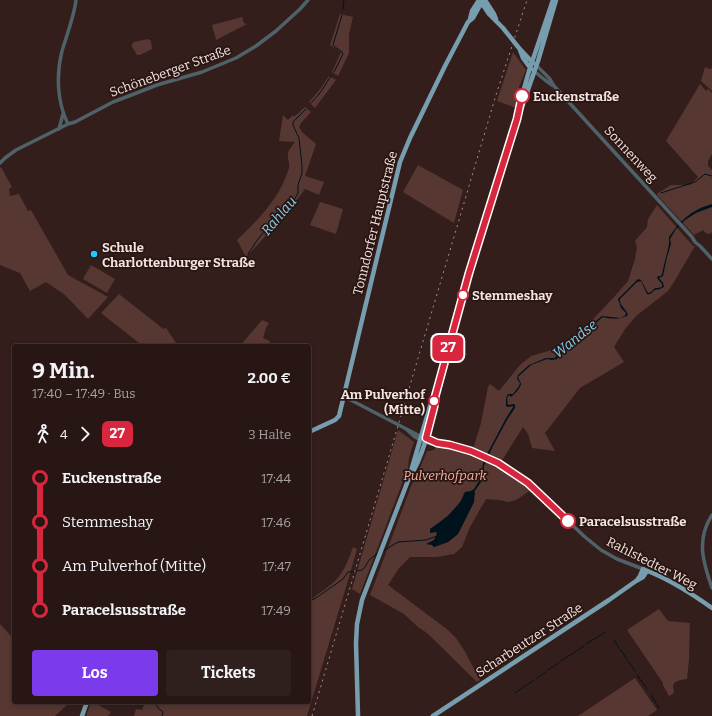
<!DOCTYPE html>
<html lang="de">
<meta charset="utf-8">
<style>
body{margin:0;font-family:Bitter,serif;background:#2f1f1d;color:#f1f3f6;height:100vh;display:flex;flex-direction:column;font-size:15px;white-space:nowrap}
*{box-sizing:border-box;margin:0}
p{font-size:13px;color:#a49fa0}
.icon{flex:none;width:22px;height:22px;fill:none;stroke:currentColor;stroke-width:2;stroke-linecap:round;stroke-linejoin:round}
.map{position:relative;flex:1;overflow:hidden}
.side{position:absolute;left:12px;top:344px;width:299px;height:360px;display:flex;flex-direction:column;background:#271614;border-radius:4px;box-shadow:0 2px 6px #0003,0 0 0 1px #433534}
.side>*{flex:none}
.badge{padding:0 8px;border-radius:6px;font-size:14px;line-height:26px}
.map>.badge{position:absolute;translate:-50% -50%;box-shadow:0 0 0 2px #fff}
.legs{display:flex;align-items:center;gap:6px;height:44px;padding:0 20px;font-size:13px}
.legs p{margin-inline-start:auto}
.overview{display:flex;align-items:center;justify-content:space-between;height:68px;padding:0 20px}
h1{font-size:22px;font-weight:700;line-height:30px}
.primary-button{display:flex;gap:8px;margin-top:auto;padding:8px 20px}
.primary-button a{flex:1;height:46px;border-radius:4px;background:#7c3aed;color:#fff;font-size:16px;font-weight:700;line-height:46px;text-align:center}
.primary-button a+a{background:#2f1f1d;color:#f1f3f6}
ul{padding:0 20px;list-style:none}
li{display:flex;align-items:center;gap:14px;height:44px;font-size:15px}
li i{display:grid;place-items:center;width:6px;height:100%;margin:0 5px;background:currentColor}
li i::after{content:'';width:10px;height:10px;margin:-5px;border:3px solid;border-radius:50%;background:#271614}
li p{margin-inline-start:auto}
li:first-child i{background:linear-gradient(#0000 50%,currentColor 0)}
li:last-child i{background:linear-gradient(currentColor 50%,#0000 0)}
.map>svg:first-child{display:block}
.green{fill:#573731;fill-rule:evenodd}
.water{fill:#00131c}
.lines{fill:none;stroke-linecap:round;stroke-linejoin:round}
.stream{stroke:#00131c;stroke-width:1}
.minor{stroke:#4f6169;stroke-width:3.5}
.major{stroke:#779eae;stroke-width:4.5}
.rail{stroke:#a18f8c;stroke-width:1;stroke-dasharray:2 4;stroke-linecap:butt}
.line-1-casing{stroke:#fff;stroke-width:9}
.line-1{stroke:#d7263d;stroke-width:6}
.stop-1-dot{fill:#fff;stroke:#d7263d;stroke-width:2}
.poi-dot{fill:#1dc9fd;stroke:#291511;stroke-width:1.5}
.labels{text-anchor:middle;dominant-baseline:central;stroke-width:3.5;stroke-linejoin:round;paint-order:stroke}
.street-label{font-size:13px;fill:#f4e4e1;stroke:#291511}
.stop-label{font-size:13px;font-weight:bold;fill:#f4e4e1;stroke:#291511;text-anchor:start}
.poi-label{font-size:13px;font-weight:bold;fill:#f4e4e1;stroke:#291511;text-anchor:start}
.park-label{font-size:13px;font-style:italic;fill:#f9b1a4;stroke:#291511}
.water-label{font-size:14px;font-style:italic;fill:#84d1f0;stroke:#291511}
</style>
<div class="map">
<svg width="712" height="716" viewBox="0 0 712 716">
<rect width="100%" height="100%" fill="#341e1b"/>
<!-- green -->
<path class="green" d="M340 14 353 17 349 34V53L338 76 332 72 341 52 330 45Z
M242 17 244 23 247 24 216 40 212 25Z
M148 39 151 41 152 49 140 55H137L132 47V44L134 42Z
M513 52 526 70 519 87V95L516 108 497 101Z
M705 67 709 69 712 68V91L701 81Z
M329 76 336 80 315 108 309 102 321 88Z
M700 84 706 91 708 89 712 93V154L708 161V166L712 170V232L711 233 707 234 703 230 694 235 657 195 658 193 671 185H690L698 177 666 141Z
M305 107 311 112 301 123 299 127 302 132 316 144 305 176 324 182 319 195 305 189 288 212 246 257 237 240C259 219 280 198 289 168 290 163 287 158 288 153 289 149 293 145 295 142L279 141 283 115 288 120 292 116H295Z
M418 165 463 190 454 223 403 192Z
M1 167 12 187 9 189 10 196 19 194 28 211 31 210 68 275 108 297 88 319 65 295 46 282 30 291 20 273 0 265V168Z
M320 202 343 209 336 234 310 225Z
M657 205 693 246H695L674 282 668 291 636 316 625 329 614 347 624 362 580 388 545 433 555 451 532 448 528 434 523 427 501 462 473 449 481 423 488 387 490 384 499 391 520 365 531 356 552 350 569 341 580 333 615 296 628 281 635 259 637 247 635 241 647 227 648 219Z
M91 265 115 279 107 293 83 279Z
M119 294C134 306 148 316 163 329L166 328 178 346H143L101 313Z
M262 320 269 323 266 328 263 338 270 341 269 346H240Z
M398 430 414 442 409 458 408 468 360 594 352 589Z
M436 447C474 449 502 466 531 490L516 500 509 502 499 500 486 499 470 527 462 547 454 554 437 557H410L399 568 388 585 448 630 456 638 464 650 480 680 477 682 427 633 418 627 404 614 370 595 412 484 415 480 427 451H431L435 449ZM471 491 474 492V502L458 534 448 542 434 547 432 545 437 534 436 532C438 528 440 524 442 521 452 511 459 507 464 493Z
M353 547 357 549 349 577 307 716H134L136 709 142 710 145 702 155 703V702H309V598H313C320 592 329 587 336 580 344 571 349 559 353 547Z
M659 609 668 621 690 623 689 659 687 679C681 680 676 680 673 685L674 693 669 696 663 685V683L627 630Z
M0 624 14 639V702H70L55 716H0Z
M635 678 657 710 648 716H578Z
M91 702H93L111 712 108 716H86Z"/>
<!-- water -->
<path class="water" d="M712 204V207L696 213 685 220 676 229 670 239 671 244 667 257 663 276 659 278 663 283 664 287 660 289 655 290C652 292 651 295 647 294L641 281 637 282 620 299C619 306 626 308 628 315 622 320 610 319 603 317L598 321 582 338 561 354 557 359 552 360 547 359 531 365 519 376 518 378C519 379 521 383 521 384 521 387 514 395 511 397L509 395 507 398 508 405 514 404 515 405V408L507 420 493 446 484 466 481 482 474 492H475L474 502 458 534 448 542 434 547 432 545 426 544 434 540 437 534 436 532 430 533V529L448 516 462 500 465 492 471 491 474 489 479 481 484 460 505 420 513 407V406L508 407 506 406V398L508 394H513L519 386 520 383 517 379 518 375 529 365 546 358H555L558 354 581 338 597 320 602 316 620 318 625 316 626 313 621 308 618 299 638 279 641 280 648 293 651 292 655 288H658L662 287V284L657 278 658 276H661L662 274 664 265 668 249 669 244V237C681 220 691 210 712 204Z"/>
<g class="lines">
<!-- stream -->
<path class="stream" d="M343 9 344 0
M334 72 343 54C341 49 336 49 333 45L342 15
M311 103 320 93 331 76
M661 193 695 182 705 174 712 176
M248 254 258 239 270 224 293 202 298 193V185L302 173V166L299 138 293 125V122L306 109
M383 551 398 542 426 540 437 536
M309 601 316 598 343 579 348 572 357 571 362 570 365 567 369 560 377 554
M602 634 605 632
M614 640 619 648
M586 644 601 635
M620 649 627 659
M561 661 584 646
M628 661 635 671
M548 670 559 663
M637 675 647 689
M537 678 546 672
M515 693 534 680
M651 695 659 708
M157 702 156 704 158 708 163 712 162 716"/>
<!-- minor -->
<path class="minor" d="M536 65 550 79 554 86 692 237 695 242 700 246 712 259
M534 71 545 80 552 85
M68 124C57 102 56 75 62 51 67 34 74 17 76 0
M59 129 63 114
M0 163 5 158 16 150 68 124 75 122 113 102 134 94 157 85 202 72 236 58 256 46 276 31 300 9 308 0
M343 396 418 435 437 443
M406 429 415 437 424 442 432 444H443L464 449 485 456 498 463 528 483 585 537 601 550 617 559 643 569
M712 515C696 540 703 562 712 588"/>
<!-- major -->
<path class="major" d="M485 0 494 14 496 19
M481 2 489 14 503 28 519 48 533 63
M470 19 472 11 479 0
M520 50 523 58 531 69
M522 107 538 61 556 0
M309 432 335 420 339 416 400 162 410 138 445 66 468 22 473 18 483 0
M409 478C422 460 433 419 435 397L469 273 517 120 521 99 529 71 553 0
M637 580 640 576 643 569C647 571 653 573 657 575 677 584 695 596 712 608
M82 716 87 702
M358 716 356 643 357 624 362 600 409 478 430 406 434 399
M433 716 609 600 636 581 643 577 647 571"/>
<!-- rail -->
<path class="rail" d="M312 716 496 95 527 0"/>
</g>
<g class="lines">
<defs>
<path id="line-1" d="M522 96 517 119 469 273 435 397 434 407 426 438 437 443 450 445 471 451 498 463 528 483 568 521"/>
</defs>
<!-- line-1 casing -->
<use href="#line-1" class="line-1-casing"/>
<!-- line-1 -->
<use href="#line-1" class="line-1"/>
</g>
<!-- markers -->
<g class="stop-1-dot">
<circle cx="522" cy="96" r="7"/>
<circle cx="463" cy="295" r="5"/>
<circle cx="434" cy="401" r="5"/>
<circle cx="568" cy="521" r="7"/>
</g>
<circle class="poi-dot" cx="94" cy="254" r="4"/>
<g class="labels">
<!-- street labels -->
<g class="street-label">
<text transform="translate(170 71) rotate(-20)">Schöneberger Straße</text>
<text transform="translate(631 154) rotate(47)">Sonnenweg</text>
<text transform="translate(375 223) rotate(-76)">Tonndorfer Hauptstraße</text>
<text transform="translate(652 563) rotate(27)">Rahlstedter Weg</text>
<text transform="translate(529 640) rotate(-33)">Scharbeutzer Straße</text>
</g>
<!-- stop labels -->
<g class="stop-label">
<text x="533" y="96">Euckenstraße</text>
<text x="472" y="295">Stemmeshay</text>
<text x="425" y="394" text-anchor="end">Am Pulverhof<tspan x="425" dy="15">(Mitte)</tspan></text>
<text x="579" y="521">Paracelsusstraße</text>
</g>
<!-- poi labels -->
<g class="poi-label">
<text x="102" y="247">Schule<tspan x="102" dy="15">Charlottenburger Straße</tspan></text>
</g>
<!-- park labels -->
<g class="park-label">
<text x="445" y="475">Pulverhofpark</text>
</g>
<!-- water labels -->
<g class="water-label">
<text transform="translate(279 216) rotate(-50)">Rahlau</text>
<text transform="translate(575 339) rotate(-39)">Wandse</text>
</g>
</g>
</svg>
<b class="badge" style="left:448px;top:348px;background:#d7263d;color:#fff">27</b>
<section class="side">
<div class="overview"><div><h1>9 Min.</h1><p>17:40 – 17:49 · Bus</p></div><b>2.00 €</b></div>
<div class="legs"><svg class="icon" aria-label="walk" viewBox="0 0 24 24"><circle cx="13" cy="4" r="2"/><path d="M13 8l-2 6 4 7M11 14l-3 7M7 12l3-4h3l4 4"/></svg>4<svg class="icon" aria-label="forward" viewBox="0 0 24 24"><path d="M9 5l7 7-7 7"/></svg><b class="badge" style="background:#d7263d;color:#fff">27</b><p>3 Halte</p></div>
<ul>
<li><i style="color:#d7263d"></i><b>Euckenstraße</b><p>17:44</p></li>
<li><i style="color:#d7263d"></i><span>Stemmeshay</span><p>17:46</p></li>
<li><i style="color:#d7263d"></i><span>Am Pulverhof (Mitte)</span><p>17:47</p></li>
<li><i style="color:#d7263d"></i><b>Paracelsusstraße</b><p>17:49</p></li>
</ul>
<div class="primary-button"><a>Los</a><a>Tickets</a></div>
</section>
</div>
